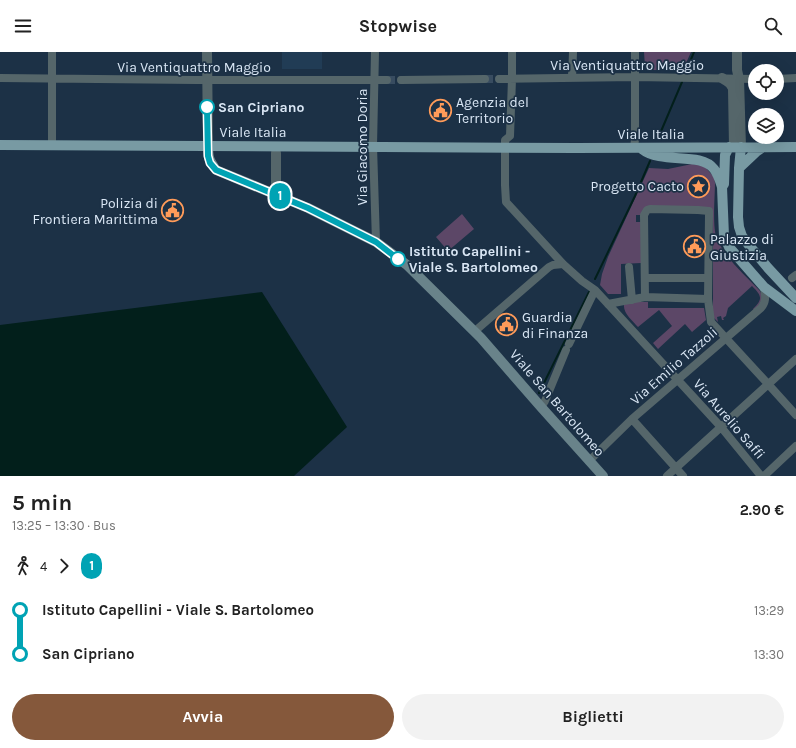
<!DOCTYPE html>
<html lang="it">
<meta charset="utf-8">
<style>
body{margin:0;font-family:Karla,sans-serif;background:#f2f2f2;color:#222;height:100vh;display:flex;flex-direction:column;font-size:15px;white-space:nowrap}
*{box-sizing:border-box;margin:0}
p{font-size:13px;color:#767676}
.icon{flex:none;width:22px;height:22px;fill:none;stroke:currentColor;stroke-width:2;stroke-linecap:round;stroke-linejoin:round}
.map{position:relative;height:424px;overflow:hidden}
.panel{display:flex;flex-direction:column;background:#fff;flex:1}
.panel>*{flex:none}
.badge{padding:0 8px;border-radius:13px;font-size:14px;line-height:26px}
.tools{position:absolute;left:748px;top:12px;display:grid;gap:8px}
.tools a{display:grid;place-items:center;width:36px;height:36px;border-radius:50%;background:#fff;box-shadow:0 4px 16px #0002;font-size:20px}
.map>.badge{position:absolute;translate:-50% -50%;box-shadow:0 0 0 2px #fff}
.legs{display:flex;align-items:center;gap:6px;height:44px;padding:0 12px;font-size:13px}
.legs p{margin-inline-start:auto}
.overview{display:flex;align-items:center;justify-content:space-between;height:68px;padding:0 12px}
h1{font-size:22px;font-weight:700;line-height:30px}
.action{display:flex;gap:8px;margin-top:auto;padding:8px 12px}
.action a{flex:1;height:46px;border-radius:24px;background:#85583b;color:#fff;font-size:16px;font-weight:700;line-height:46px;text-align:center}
.action a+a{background:#f2f2f2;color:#222}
ul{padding:0 12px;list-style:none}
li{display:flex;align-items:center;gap:14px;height:44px;font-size:15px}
li i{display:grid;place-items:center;width:6px;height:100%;margin:0 5px;background:currentColor}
li i::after{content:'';width:10px;height:10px;margin:-5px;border:3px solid;border-radius:50%;background:#fff}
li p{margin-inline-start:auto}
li:first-child i{background:linear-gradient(#0000 50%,currentColor 0)}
li:last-child i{background:linear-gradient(currentColor 50%,#0000 0)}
header{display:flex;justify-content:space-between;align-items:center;height:52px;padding:0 12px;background:#fff;font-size:18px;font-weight:700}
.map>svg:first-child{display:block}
.built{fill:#213c55}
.green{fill:#5c4767}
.water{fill:#021f1b}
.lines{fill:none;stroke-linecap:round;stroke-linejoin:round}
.stream{stroke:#021f1b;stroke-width:2}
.minor-tunnel{stroke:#384c60;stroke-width:8;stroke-dasharray:8 4;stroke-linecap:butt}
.minor{stroke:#55666a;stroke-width:8}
.tertiary{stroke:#55666a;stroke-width:10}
.secondary{stroke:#69838a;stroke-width:10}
.primary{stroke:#789aa3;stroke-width:10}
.line-1-casing{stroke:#fff;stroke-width:9}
.line-1{stroke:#00a3b4;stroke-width:6}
.stop-1-dot{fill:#fff;stroke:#00a3b4;stroke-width:2}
.labels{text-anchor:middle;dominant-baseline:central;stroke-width:3.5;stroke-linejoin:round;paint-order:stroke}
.street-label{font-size:14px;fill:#dae7f5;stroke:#1c3146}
.poi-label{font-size:14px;fill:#dae7f5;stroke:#1c3146;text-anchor:start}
.stop-label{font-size:14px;font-weight:bold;fill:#dae7f5;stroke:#1c3146;text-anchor:start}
</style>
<header><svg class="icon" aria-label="menu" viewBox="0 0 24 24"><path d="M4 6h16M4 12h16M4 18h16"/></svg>Stopwise<svg class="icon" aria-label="search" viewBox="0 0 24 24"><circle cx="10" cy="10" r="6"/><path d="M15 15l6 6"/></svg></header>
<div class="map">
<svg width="796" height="424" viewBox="0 0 796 424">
<rect width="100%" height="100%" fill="#1c3146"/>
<!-- built -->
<path class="built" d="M282 0H322V17H282Z"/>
<!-- green -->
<path class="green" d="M644 0H691L683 18H648L645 15Z
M692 112 704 114 714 125 715 131C715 145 712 175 717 187 725 206 746 224 760 239 764 248 760 252 754 258L753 257C763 247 762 244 752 234L728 256 726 264 723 266 724 268H722L721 264 717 265 718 270 713 265V163L650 155 641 163H636V170H641V211L621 212V242H608L600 233 602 222 608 205 649 116 668 117Z
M462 162 474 177 448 199 436 185Z
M630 250H648V256H704L706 268 692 280 685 272 658 297 653 291 672 274 659 258 638 275C633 269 623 261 624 253Z"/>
<!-- water -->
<path class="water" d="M262 240 347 375 294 424H0V273Z"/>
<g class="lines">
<!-- stream -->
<path class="stream" d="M685 22 694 0
M659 84 682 30
M595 227 635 144 650 109
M539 341 589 240"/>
<!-- minor-tunnel -->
<path class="minor-tunnel" d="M485 27H499
M387 28H401"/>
<!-- minor -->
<path class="minor" d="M52 0V93
M375 0 373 94 376 190
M512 0V27L510 84 505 88V133L506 150 563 212 582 229 595 238 608 252 721 375 761 424
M0 26 195 28H387
M572 26 573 0
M499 27 635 25 755 27
M777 27 796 26
M401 28 485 27
M634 95 635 88V0
M629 215 632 248
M645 226H708
M792 226 796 223
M645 245 644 163 647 158 650 157 698 158 709 159V164L708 247
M608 252 645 245 708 247 711 270 768 332 796 363
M475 279 549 215 553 213 563 212
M569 292 595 238
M541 355 545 349 566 298
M632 367 683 424
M589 409 632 367 761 256C767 249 765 243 764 235
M667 424 796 307
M764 424 796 394"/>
<!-- tertiary -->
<path class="tertiary" d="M207 0 208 93
M737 0V18L739 27 741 95
M722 26C727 30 732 30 733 37L734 95
M276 142V101"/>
<!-- secondary -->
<path class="secondary" d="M208 93C208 106 209 108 216 118L308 156 376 190 407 213 481 286 541 355 603 424"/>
<!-- primary -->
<path class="primary" d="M0 93 576 96 796 95
M729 95 725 103 724 132 722 135 724 184 729 195 764 235 796 259
M741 95 739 116 738 165 739 175 742 184 748 192 768 216 796 246
M642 97C662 113 700 99 714 117 718 122 720 129 722 135
M739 116 756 100 763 95"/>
</g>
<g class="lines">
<defs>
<path id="line-1" d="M207 55 208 104 210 111 216 118 308 156 376 190 398 207"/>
</defs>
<!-- line-1 casing -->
<use href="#line-1" class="line-1-casing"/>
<!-- line-1 -->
<use href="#line-1" class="line-1"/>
</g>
<!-- icons -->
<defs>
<symbol id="civic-ring" viewBox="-11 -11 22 22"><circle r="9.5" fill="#1c3146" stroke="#ff9b59" stroke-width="1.5"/><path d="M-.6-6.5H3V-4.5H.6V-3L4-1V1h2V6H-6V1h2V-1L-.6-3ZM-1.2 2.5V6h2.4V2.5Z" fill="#ff9b59"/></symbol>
<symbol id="sight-ring" viewBox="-11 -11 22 22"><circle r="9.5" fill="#1c3146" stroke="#ff9b59" stroke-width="1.5"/><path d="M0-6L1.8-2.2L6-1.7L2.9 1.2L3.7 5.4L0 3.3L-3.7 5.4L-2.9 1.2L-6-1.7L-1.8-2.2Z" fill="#ff9b59"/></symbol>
</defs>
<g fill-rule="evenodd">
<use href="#civic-ring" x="428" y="46" width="25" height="25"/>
<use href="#sight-ring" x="686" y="122" width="25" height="25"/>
<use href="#civic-ring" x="160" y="146" width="25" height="25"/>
<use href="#civic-ring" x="682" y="182" width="25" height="25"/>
<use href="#civic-ring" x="494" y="260" width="25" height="25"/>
</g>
<!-- markers -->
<g class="stop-1-dot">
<circle cx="207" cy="55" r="7"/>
<circle cx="398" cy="207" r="7"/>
</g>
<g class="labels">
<!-- street labels -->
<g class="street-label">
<text x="627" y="13">Via Ventiquattro Maggio</text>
<text x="194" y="15">Via Ventiquattro Maggio</text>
<text x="253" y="80">Viale Italia</text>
<text x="651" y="82">Viale Italia</text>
<text transform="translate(362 95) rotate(-90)">Via Giacomo Doria</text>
<text transform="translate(674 314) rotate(-41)">Via Emilio Tazzoli</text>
<text transform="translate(557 351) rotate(49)">Viale San Bartolomeo</text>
<text transform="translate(729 367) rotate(49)">Via Aurelio Saffi</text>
</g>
<!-- poi labels -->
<g class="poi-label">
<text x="456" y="50">Agenzia del<tspan x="456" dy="16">Territorio</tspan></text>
<text x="684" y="134" text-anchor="end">Progetto Cacto</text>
<text x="158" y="151" text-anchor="end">Polizia di<tspan x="158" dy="16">Frontiera Marittima</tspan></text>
<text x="710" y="187">Palazzo di<tspan x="710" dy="16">Giustizia</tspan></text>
<text x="522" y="265">Guardia<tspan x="522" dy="16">di Finanza</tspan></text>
</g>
<!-- stop labels -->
<g class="stop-label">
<text x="218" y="55">San Cipriano</text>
<text x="409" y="199">Istituto Capellini -<tspan x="409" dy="16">Viale S. Bartolomeo</tspan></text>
</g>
</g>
</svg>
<div class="tools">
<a><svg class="icon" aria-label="locate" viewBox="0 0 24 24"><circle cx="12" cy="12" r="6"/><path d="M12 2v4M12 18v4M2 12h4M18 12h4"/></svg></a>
<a><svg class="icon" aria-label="layers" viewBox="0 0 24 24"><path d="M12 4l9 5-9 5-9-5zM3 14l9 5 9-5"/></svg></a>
</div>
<b class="badge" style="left:280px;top:144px;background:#00a3b4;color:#fff">1</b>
</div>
<section class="panel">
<div class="overview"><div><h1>5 min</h1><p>13:25 – 13:30 · Bus</p></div><b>2.90 €</b></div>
<div class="legs"><svg class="icon" aria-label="walk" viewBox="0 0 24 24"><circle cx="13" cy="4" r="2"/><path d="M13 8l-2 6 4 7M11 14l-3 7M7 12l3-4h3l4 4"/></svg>4<svg class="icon" aria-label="forward" viewBox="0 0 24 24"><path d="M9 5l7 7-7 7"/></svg><b class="badge" style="background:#00a3b4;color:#fff">1</b></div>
<ul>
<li><i style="color:#00a3b4"></i><b>Istituto Capellini - Viale S. Bartolomeo</b><p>13:29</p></li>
<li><i style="color:#00a3b4"></i><b>San Cipriano</b><p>13:30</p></li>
</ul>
<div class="action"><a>Avvia</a><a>Biglietti</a></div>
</section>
